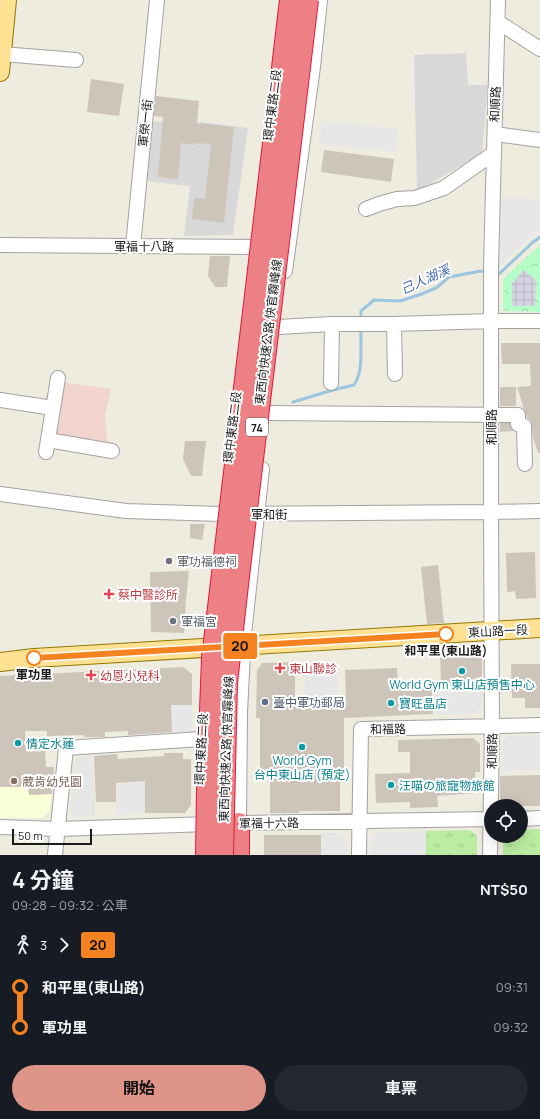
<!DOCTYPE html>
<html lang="zh-TW">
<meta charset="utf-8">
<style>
body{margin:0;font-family:Manrope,"Noto Sans TC","Noto Sans JP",sans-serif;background:#242831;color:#f1f3f6;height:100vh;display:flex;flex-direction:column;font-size:15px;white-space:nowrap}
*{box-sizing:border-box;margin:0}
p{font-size:13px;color:#9ea1a6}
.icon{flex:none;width:22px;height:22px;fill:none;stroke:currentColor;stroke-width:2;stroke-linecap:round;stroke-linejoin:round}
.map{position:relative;height:855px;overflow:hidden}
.sheet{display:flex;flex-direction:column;background:#171b24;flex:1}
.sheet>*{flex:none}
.badge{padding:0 8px;border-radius:3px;font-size:14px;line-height:26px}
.controls{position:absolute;left:484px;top:799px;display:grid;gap:8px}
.controls a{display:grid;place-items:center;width:44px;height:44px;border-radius:50%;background:#171b24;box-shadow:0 4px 16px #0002;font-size:20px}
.scale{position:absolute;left:12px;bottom:10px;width:80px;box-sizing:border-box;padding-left:4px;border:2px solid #1b1b1b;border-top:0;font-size:11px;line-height:14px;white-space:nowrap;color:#1b1b1b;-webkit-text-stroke:3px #fff;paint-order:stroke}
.map>.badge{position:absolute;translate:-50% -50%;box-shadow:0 0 0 2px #fff}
.legs{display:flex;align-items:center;gap:6px;height:44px;padding:0 12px;font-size:13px}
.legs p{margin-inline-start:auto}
.overview{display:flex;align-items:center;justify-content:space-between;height:68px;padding:0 12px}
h1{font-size:22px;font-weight:700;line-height:30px}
.primary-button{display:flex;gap:8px;margin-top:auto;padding:8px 12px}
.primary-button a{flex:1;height:46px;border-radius:24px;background:#de9487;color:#111;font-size:16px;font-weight:700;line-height:46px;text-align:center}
.primary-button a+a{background:#242831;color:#f1f3f6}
ul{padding:0 12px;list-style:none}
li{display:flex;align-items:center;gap:14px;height:40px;font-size:15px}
li i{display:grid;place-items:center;width:6px;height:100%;margin:0 5px;background:currentColor}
li i::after{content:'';width:10px;height:10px;margin:-5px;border:3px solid;border-radius:50%;background:#171b24}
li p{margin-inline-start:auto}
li:first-child i{background:linear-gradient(#0000 50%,currentColor 0)}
li:last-child i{background:linear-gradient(currentColor 50%,#0000 0)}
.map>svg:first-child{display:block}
.residential{fill:#d9d8d8}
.commercial{fill:#f0d4cd}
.education{fill:#f9ffd7}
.grass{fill:url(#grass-tufts)}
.park{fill:url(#park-crowns)}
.parking{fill:#e7e7e7}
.plaza{fill:url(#plaza-grid)}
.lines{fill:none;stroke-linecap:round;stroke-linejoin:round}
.stream{stroke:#9cc5df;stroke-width:3}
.building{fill:#cdc5b9}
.minor-casing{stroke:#a2a2a2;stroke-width:16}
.major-casing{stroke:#927800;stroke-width:20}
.highway-casing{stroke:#e1183d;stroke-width:22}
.minor{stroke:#fff;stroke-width:14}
.major{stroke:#ffe193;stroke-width:18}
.highway{stroke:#ec8084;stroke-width:20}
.highway-bridge-casing{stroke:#e1183d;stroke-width:22;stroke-linecap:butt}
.highway-bridge{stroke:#ec8084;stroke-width:20}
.line-1-casing{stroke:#fff;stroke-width:9}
.line-1{stroke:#f58220;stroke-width:6}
.worship-dot{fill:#6b7280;stroke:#fff;stroke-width:1.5}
.health-dot{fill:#e0444e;stroke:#fff;stroke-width:1.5}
.stop-1-dot{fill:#fff;stroke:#f58220;stroke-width:2}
.culture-dot{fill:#0f9aa8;stroke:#fff;stroke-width:1.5}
.service-dot{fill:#5c6f8a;stroke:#fff;stroke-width:1.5}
.education-dot{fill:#8d6e63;stroke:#fff;stroke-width:1.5}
.labels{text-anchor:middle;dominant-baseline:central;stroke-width:4;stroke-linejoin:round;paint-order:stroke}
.shield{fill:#fff;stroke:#5f5f5f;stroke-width:1}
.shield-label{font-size:11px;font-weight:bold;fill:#1b1b1b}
.street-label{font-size:12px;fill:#1b1b1b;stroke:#fff}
.worship-label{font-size:12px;fill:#5b616d;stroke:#fff;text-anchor:start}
.health-label{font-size:12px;fill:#be3a42;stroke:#fff;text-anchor:start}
.stop-label{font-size:12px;font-weight:bold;fill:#1b1b1b;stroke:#fff}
.culture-label{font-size:12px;fill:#0d838f;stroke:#fff;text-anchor:start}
.service-label{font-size:12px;fill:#4e5e75;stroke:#fff;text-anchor:start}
.education-label{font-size:12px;fill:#785e54;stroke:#fff;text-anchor:start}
.water-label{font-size:13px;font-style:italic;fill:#4268b0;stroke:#fff}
</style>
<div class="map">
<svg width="540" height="855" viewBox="0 0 540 855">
<defs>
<pattern id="grass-tufts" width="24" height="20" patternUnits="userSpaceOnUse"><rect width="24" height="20" fill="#baeda1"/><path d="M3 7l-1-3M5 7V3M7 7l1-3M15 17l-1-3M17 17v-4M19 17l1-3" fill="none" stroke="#9fcb8a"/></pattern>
<pattern id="park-crowns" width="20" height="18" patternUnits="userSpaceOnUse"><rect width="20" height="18" fill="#b7fdc8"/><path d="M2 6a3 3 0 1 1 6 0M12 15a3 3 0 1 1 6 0" fill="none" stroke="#9dd8ab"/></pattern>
<pattern id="plaza-grid" width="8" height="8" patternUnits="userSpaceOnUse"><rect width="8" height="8" fill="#d6d4e3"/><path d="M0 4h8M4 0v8" fill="none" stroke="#b7b5c2"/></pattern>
</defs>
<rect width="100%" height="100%" fill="#eeebdf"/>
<!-- residential -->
<path class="residential" d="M466 53 468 85H488L482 154 417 191 414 55Z
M151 121 200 125V122L248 128 233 235 184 236 190 186 145 181Z"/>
<!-- commercial -->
<path class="commercial" d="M60 382 111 389 105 415 108 448 51 437Z"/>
<!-- education -->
<path class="education" d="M0 758 28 767 29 795 52 794 50 811 42 818H0Z"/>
<!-- grass -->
<path class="grass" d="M540 829V855H503V836H521V830Z
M470 830 477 836V855H426V831Z"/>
<!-- park -->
<path class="park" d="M540 246V312L503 311V279L534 250Z"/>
<!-- parking -->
<path class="parking" d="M322 121 398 129 396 152 319 144Z
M493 198 540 199V230L518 248 497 268Z
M337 670 338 702H304L305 674Z
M482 683V707L475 714 434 715 432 685Z
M171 705H192V728L188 733 172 734Z
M540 735V770L501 771 502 743 505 739 509 736Z
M93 756 95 816 74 817 70 811 74 762 80 757Z
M145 782V814L117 815V784Z
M426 831V855H371V838L377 832Z
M321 833H340L347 839V855H321Z"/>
<!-- plaza -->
<path class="plaza" d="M523 270 536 280 535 306H512V284Z"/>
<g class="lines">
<!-- stream -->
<path class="stream" d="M494 273 499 274 532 243 540 237
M361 317V311L374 300 400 301 419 295 436 288 449 277 481 271 486 272
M293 402 333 390 354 385C364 370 360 348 361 331"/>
</g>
<!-- building -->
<path class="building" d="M91 79 124 84 119 116 87 112Z
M156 96 199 101 197 123 234 127 224 223 192 219 194 198 205 199 211 144 194 143V145L181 143 178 179 158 177 163 117 154 116Z
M324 150 394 159 391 182 321 172Z
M210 256H230L227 287H215L208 276Z
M501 343H540V453H538L533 437 532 425 531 421 527 418 517 387 531 386 530 364H502Z
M500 387H516V406H500Z
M500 423H510L511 429 514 431 500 432Z
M185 441H206L202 476H191L183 459Z
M190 524H205L202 540 190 538Z
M535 552 536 598 516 599 515 591 507 592 506 553Z
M438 565 444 623 427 624 421 567Z
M189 571 186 600 184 633 151 632 150 572Z
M469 647 482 659V682L441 684 440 649Z
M295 662V702H346L345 670 397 668 398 690 432 689 433 714 344 718V771H340V811H299V813H270V771H260V718H256L257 670 262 663Z
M511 664H540V708H525V698H512Z
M183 667 192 674V705H171L172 732 128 735V731L105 732V737H84V735L47 736V731H25L26 752 45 751 46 767H54L52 794 29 795 28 787H0V676Z
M473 738 480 744V772H475L476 793 437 796 438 807 410 808V802L376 803 375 774 410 773V752H398V740Z
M164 753H183V759H191V805L185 813H145V781L116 783V802H96L94 756 117 754 118 759 164 756Z
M540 775V806H505L500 801V776Z
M264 835H321V855H264Z"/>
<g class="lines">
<defs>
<path id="minor" d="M498 22 540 49
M2 54 76 60
M495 134 540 140
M366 209 379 204 397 199 415 198 444 188 494 153
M0 245 270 247
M133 246 157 0
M285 271 313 67 320 0
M394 324 395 374
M278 327 332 324H394L492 321H540
M331 383 332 324
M0 400 53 408
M267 413 513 415
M515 415H518V424L524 426 525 464
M48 440 112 451
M46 452 58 378
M0 494 126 511 220 514 491 512 540 511
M521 819 540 818
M0 827 58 829 239 823 491 819
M238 831 239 823 240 712 244 634 262 469
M55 855 66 748 201 739
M359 855 361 729 540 725
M490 855 492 727 491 512V266L498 0"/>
<path id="major" d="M0 72 7 0
M0 662 34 658 102 654 540 628"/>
<path id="highway" d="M239 823V855"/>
</defs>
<!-- minor casing -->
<use href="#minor" class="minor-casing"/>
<!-- major casing -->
<use href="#major" class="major-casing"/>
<!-- highway casing -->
<use href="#highway" class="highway-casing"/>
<!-- minor -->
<use href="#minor" class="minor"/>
<!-- major -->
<use href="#major" class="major"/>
<!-- highway -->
<use href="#highway" class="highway"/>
<defs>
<path id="highway-bridge" d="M206 855 207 791 212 658 290 0
M223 855 227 683 239 576 308 0"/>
</defs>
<!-- highway-bridge casing -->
<use href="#highway-bridge" class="highway-bridge-casing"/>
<!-- highway-bridge -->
<use href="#highway-bridge" class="highway-bridge"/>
</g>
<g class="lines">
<defs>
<path id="line-1" d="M34 658 446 634"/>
</defs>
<!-- line-1 casing -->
<use href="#line-1" class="line-1-casing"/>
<!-- line-1 -->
<use href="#line-1" class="line-1"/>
</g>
<!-- markers -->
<g class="worship-dot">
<circle cx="169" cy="561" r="4"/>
<circle cx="173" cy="621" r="4"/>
</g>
<g class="health-dot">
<path d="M107 588h4v4h4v4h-4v4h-4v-4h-4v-4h4z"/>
<path d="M278 662h4v4h4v4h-4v4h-4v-4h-4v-4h4z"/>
<path d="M89 669h4v4h4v4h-4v4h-4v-4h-4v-4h4z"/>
</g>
<g class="stop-1-dot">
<circle cx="446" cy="634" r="7"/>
<circle cx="34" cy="658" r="7"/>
</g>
<g class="culture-dot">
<circle cx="462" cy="671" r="4"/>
<circle cx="391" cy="703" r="4"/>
<circle cx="18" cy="743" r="4"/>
<circle cx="302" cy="747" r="4"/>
<circle cx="391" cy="785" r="4"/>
</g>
<circle class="service-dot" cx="265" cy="702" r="4"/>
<circle class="education-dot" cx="14" cy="781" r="4"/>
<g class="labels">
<!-- shield labels -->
<rect class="shield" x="246" y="418" width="22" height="18" rx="3"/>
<g class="shield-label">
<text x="257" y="427">74</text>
</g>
<!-- street labels -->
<g class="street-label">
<text transform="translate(495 104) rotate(-88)">和順路</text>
<text transform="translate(272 105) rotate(-83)">環中東路二段</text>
<text transform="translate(145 123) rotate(-84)">軍榮一街</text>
<text x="144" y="246">軍福十八路</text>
<text transform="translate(268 332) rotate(-83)">東西向快速公路 快官霧峰線</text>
<text transform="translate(232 427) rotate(-83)">環中東路二段</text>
<text transform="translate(491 427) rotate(-90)">和順路</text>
<text x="269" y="514">軍和街</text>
<text transform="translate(498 631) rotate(-3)">東山路一段</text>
<text transform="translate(388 729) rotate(-1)">和福路</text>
<text transform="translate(201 749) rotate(-87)">環中東路二段</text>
<text transform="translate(226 749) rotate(-88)">東西向快速公路 快官霧峰線</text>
<text transform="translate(492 751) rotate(-89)">和順路</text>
<text transform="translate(269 823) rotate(-1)">軍福十六路</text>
</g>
<!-- worship labels -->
<g class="worship-label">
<text x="177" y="561">軍功福德祠</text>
<text x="181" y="621">軍福宮</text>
</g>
<!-- health labels -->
<g class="health-label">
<text x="118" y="594">蔡中醫診所</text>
<text x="289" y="668">東山聯診</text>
<text x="100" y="675">幼恩小兒科</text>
</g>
<!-- stop labels -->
<g class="stop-label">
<text x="446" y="650">和平里(東山路)</text>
<text x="34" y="674">軍功里</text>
</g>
<!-- culture labels -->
<g class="culture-label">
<text x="462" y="684" text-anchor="middle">World Gym 東山店預售中心</text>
<text x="399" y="703">寶旺晶店</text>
<text x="26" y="743">情定水蓮</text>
<text x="302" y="760" text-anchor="middle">World Gym<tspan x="302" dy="14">台中東山店 (預定)</tspan></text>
<text x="399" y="785">汪喵の旅寵物旅館</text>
</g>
<!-- service labels -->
<g class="service-label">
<text x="273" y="702">臺中軍功郵局</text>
</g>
<!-- education labels -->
<g class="education-label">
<text x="22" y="781">葳肯幼兒園</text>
</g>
<!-- water labels -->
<g class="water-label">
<text transform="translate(425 279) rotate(-24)">己人湖溪</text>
</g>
</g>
</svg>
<div class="controls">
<a><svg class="icon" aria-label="locate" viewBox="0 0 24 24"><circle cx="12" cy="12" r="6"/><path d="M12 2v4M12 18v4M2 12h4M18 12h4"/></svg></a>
</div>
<div class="scale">50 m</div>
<b class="badge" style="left:240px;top:646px;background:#f58220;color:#111">20</b>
</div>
<section class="sheet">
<div class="overview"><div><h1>4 分鐘</h1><p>09:28 – 09:32 · 公車</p></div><b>NT$50</b></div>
<div class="legs"><svg class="icon" aria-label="walk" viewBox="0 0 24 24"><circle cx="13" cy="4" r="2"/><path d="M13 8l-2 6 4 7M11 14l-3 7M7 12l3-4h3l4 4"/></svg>3<svg class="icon" aria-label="forward" viewBox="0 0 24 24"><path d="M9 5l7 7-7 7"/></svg><b class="badge" style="background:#f58220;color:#111">20</b></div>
<ul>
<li><i style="color:#f58220"></i><b>和平里(東山路)</b><p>09:31</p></li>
<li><i style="color:#f58220"></i><b>軍功里</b><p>09:32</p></li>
</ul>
<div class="primary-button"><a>開始</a><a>車票</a></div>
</section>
